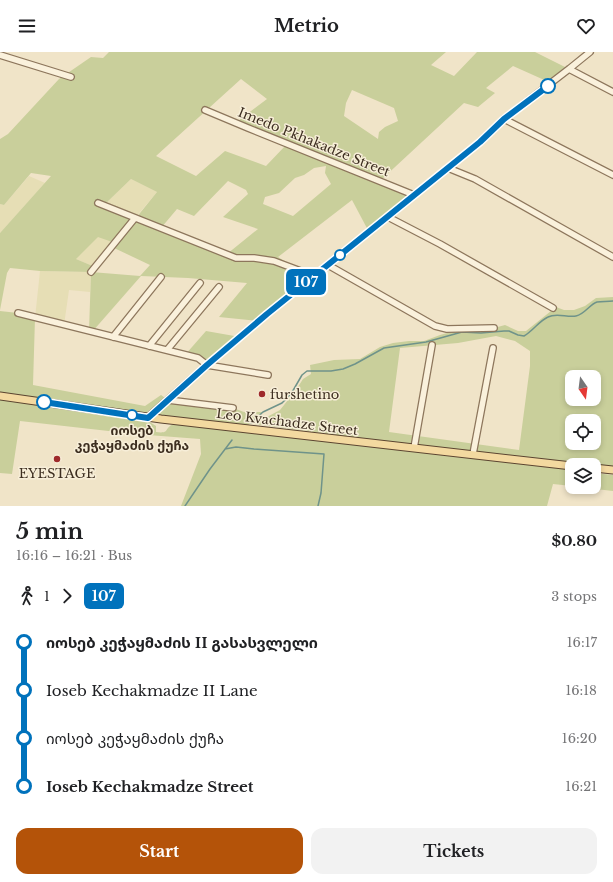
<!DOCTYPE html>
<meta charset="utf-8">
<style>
body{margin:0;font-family:"Libre Baskerville","Noto Sans Georgian",serif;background:#f2f2f2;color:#202124;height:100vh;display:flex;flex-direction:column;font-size:15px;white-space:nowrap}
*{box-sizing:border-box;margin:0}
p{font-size:13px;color:#757577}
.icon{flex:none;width:22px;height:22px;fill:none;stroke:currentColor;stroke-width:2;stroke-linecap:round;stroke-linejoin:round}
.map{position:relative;height:454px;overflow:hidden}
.sheet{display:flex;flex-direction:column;background:#fff;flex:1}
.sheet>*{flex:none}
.badge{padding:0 8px;border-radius:6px;font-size:14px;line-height:26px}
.needle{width:26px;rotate:166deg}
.buttons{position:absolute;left:565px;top:318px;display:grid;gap:8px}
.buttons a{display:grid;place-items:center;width:36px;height:36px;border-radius:8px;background:#fff;box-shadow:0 2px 6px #0003;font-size:20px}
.map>.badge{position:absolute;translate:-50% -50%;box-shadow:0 0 0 2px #fff}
.legs{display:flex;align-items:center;gap:6px;height:44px;padding:0 16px;font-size:13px}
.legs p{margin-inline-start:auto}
.headline{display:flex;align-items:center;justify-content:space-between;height:68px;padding:0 16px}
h1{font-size:22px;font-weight:700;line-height:30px}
.button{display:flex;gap:8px;margin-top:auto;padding:8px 16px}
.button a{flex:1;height:46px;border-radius:12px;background:#b45309;color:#fff;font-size:16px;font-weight:700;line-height:46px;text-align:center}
.button a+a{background:#f2f2f2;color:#202124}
ul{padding:0 16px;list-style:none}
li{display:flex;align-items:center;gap:14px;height:48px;font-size:15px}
li i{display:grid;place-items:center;width:6px;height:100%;margin:0 5px;background:currentColor}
li i::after{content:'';width:10px;height:10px;margin:-5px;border:3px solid;border-radius:50%;background:#fff}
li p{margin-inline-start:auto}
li:first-child i{background:linear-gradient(#0000 50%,currentColor 0)}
li:last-child i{background:linear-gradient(currentColor 50%,#0000 0)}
header{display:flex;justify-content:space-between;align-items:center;height:52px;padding:0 16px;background:#fff;font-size:18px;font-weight:700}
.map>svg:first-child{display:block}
.farmland{fill:#e6deb5}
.green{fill:#c9cf9b;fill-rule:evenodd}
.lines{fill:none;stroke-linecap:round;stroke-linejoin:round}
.stream{stroke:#6f938a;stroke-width:1.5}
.minor-casing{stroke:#8d765c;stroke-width:8}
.major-casing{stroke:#5b4430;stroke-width:9}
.minor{stroke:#faf1dc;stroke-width:5.5}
.major{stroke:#f3d9a0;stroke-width:7}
.line-1-casing{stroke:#fff;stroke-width:9}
.line-1{stroke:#0072bc;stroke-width:6}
.stop-1-dot{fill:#fff;stroke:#0072bc;stroke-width:2}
.poi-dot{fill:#9e2a2b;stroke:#f7eed8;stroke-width:1.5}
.labels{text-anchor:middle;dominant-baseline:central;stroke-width:3;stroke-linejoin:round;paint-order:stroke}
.street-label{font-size:13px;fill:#3d2e20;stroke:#f7eed8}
.poi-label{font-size:13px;fill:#3d2e20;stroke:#f7eed8;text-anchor:start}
.stop-label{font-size:13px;font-weight:bold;fill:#3d2e20;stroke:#f7eed8}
</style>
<header><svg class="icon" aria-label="menu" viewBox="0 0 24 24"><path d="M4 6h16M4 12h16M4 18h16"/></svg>Metrio<svg class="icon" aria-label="heart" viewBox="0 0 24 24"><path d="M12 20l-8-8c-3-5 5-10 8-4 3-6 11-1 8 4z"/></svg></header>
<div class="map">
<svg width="613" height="454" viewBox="0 0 613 454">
<rect width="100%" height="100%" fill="#f0e4c8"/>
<!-- farmland -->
<path class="farmland" d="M29 124 45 131 0 181V152L4 153Z
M131 127 157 140 135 166 104 153Z
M96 182 115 191 95 215 76 207Z
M40 219 91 220 90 240 69 238 64 273 35 266Z"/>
<!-- green -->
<path class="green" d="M109 0H446L431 13 454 24 477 0H535L569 17 551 31 513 14 486 36 495 41 478 55 464 51 381 128 414 143 369 180 352 148 278 205 311 226 258 269 219 265 247 231 188 226 141 224 92 280 89 279 91 220 40 219 10 216 7 221 0 258V181L51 124 31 121 4 153 0 152V87L8 82 59 27 91 5 103 6ZM241 27 267 47 234 72 286 93 266 114 225 99 196 124 156 104ZM352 38 394 56 398 69 385 75 379 80 378 87 344 64 346 51ZM326 114 325 121 331 132 293 164 263 152 265 145 279 141 295 126 304 123 314 116ZM131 127 157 140 136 166 104 153ZM228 129 246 138 248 142 223 165 258 177 227 202 161 176 177 157 194 164ZM98 185 115 191 112 195 150 213 140 224 91 220 95 215 76 207Z
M613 245V416L594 413H587L473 401 254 372 280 358 296 338 303 327 311 322 310 313 334 308 360 307 380 295 393 291 409 289H424L440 283 462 277 494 276 505 273 518 279H526L556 255 564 258H574L585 254 596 246ZM496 284 515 289 530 299V314L519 398 389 380 400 296 458 291ZM572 325H594V347H572ZM572 369H594V391H572Z
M0 259 18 261 35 266 33 333 145 354 161 343 168 348 233 356 244 360H263L244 377 0 344Z
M206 279 240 285 207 313 185 303Z
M0 347 148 369 156 374V380C171 382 163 376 174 372L572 418V434L553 432 547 454H181L201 402 200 387 135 382 20 369 12 422 0 421Z
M594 421 613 423V439L578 435H594Z"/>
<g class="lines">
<!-- stream -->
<path class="stream" d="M251 371 263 360 282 351 291 342 302 323 307 319H331L343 317 355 312 384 296 426 290 462 280 481 281 504 279H509L518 283 524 284C533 279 539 269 548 265 557 260 567 266 576 264 585 262 590 252 597 250 602 249 608 250 613 249
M225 397 236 395 254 397 324 402 321 441 318 454
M185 454 210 417 232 388"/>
<defs>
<path id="minor" d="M0 3 71 25
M569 17 613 40
M205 58 248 76 414 143
M504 67 613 123
M448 116 475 127 613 205
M98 151 236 206H254L274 209 314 224
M388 165 440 192 553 256
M328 213 435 274 447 277 494 276
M91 220 135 166
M18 261 198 306 207 313 268 323
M113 285 161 225
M149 294 200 231
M167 298 219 235
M168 348 233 356
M148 365 207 313 267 262 480 90 504 67 569 17 590 0
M414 396 432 293
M473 402 493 296"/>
<path id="major" d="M0 344 161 367 572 414
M594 416 613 418"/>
</defs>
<!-- minor casing -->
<use href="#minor" class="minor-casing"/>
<!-- major casing -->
<use href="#major" class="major-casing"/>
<!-- minor -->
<use href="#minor" class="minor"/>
<!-- major -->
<use href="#major" class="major"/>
</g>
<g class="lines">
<defs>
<path id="line-1" d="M44 350 148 366 207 313 267 262 480 90 504 67 548 34"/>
</defs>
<!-- line-1 casing -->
<use href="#line-1" class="line-1-casing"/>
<!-- line-1 -->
<use href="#line-1" class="line-1"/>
</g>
<!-- markers -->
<g class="stop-1-dot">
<circle cx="548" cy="34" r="7"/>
<circle cx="340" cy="203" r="5"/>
<circle cx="44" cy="350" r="7"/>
<circle cx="132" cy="363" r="5"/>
</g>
<g class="poi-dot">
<circle cx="262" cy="342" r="4"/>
<circle cx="57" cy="407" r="4"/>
</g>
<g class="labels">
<!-- street labels -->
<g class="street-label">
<text transform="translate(314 90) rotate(22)">Imedo Pkhakadze Street</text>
<text transform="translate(287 370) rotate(7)">Leo Kvachadze Street</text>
</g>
<!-- poi labels -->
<g class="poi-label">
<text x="270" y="342">furshetino</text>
<text x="57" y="421" text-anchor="middle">EYESTAGE</text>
</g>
<!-- stop labels -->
<g class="stop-label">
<text x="132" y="378">იოსებ<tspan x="132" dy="15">კეჭაყმაძის ქუჩა</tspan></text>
</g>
</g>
</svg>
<div class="buttons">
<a><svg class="needle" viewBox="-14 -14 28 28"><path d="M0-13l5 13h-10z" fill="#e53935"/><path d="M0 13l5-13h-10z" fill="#757577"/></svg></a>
<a><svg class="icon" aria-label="locate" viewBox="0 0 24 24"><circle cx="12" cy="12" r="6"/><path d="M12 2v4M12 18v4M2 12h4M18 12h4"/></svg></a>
<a><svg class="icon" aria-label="layers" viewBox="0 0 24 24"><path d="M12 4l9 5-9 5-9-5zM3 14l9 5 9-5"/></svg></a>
</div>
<b class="badge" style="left:306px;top:230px;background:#0072bc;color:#fff">107</b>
</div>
<section class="sheet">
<div class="headline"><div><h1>5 min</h1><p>16:16 – 16:21 · Bus</p></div><b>$0.80</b></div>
<div class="legs"><svg class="icon" aria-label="walk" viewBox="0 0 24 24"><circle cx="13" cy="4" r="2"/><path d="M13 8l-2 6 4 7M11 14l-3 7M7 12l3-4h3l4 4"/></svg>1<svg class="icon" aria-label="forward" viewBox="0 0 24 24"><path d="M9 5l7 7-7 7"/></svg><b class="badge" style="background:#0072bc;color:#fff">107</b><p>3 stops</p></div>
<ul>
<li><i style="color:#0072bc"></i><b>იოსებ კეჭაყმაძის II გასასვლელი</b><p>16:17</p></li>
<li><i style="color:#0072bc"></i><span>Ioseb Kechakmadze II Lane</span><p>16:18</p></li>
<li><i style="color:#0072bc"></i><span>იოსებ კეჭაყმაძის ქუჩა</span><p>16:20</p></li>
<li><i style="color:#0072bc"></i><b>Ioseb Kechakmadze Street</b><p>16:21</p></li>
</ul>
<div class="button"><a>Start</a><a>Tickets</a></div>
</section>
